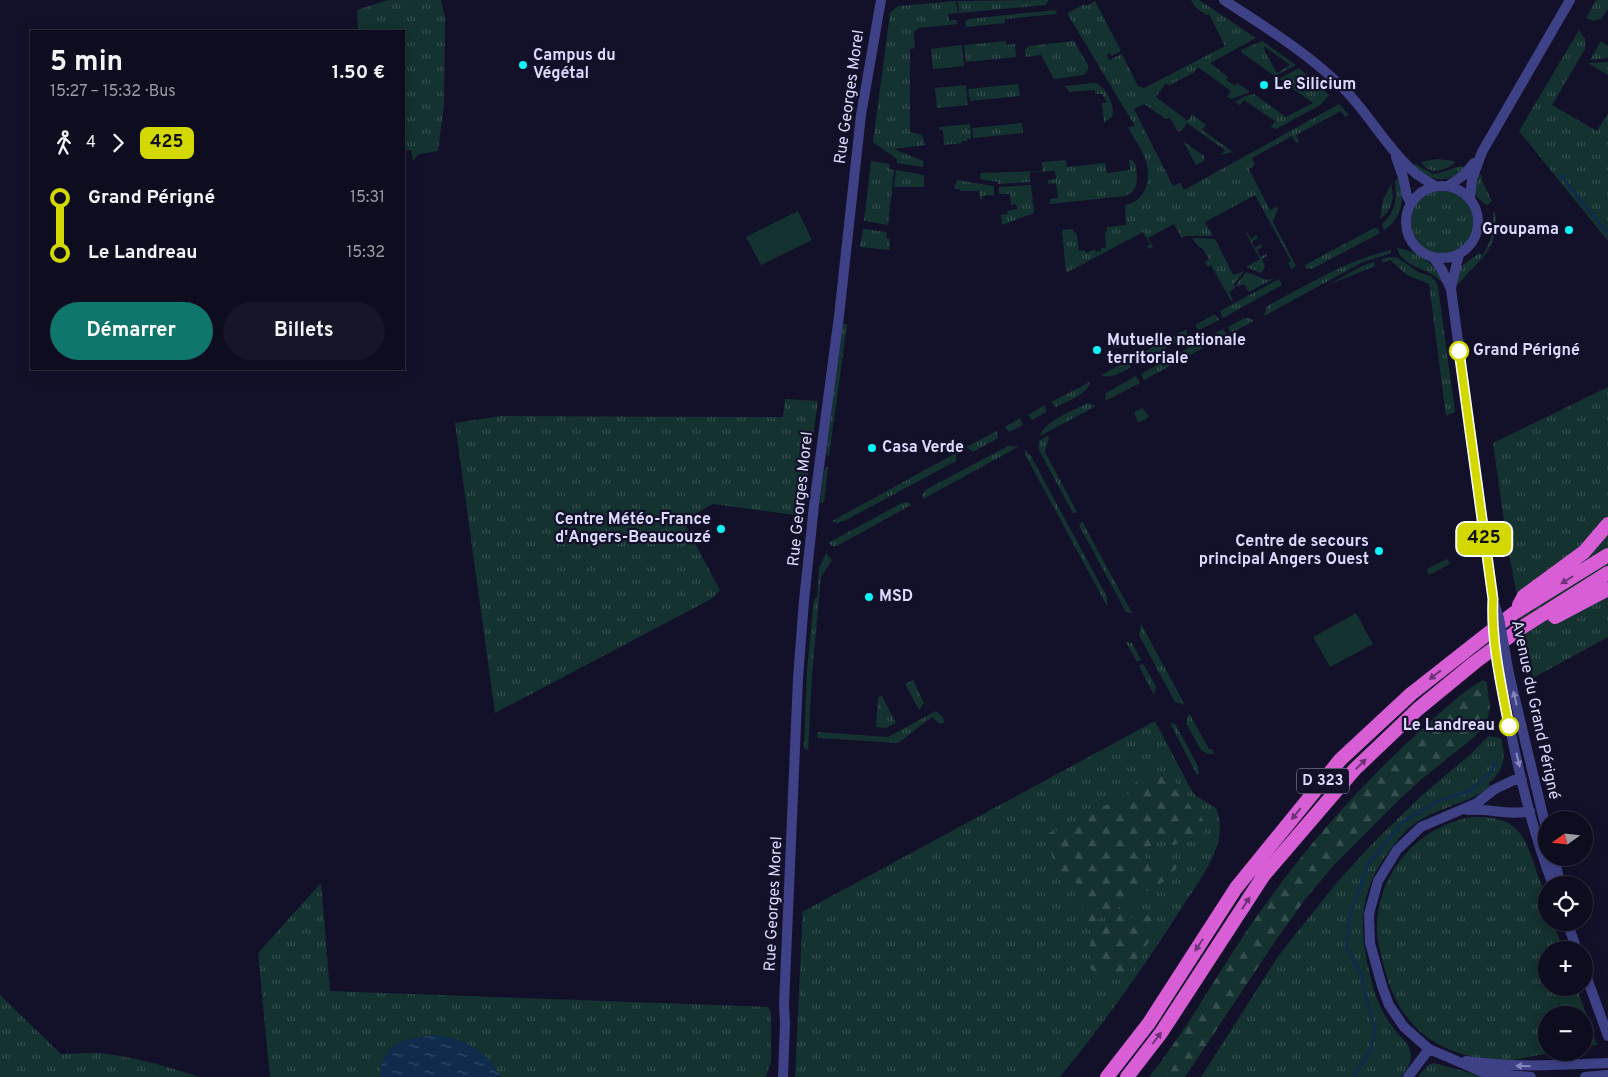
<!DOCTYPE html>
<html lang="fr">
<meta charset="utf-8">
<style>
body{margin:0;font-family:Overpass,sans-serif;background:#171628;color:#f1f3f6;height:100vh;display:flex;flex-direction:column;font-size:19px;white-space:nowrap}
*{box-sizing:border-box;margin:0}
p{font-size:16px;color:#9b9ca4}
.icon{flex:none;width:28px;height:28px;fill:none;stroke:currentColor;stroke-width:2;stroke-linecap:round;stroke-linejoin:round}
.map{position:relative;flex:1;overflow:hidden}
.drawer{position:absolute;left:30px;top:30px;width:375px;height:340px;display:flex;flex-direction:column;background:#0e0d1f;border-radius:0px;box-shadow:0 2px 12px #0003,0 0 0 1px #2e2d3d}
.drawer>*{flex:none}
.badge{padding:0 10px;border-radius:8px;font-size:18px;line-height:32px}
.needle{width:32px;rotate:255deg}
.tools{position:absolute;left:1538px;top:811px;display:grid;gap:10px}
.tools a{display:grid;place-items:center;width:55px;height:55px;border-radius:50%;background:#0e0d1f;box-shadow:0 2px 12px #0003,0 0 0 1px #2e2d3d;font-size:25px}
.map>.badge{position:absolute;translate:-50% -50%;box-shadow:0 0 0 2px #fff}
.legs{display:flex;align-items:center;gap:8px;height:55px;padding:0 20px;font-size:16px}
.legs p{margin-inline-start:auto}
.head{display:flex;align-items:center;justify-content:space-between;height:85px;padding:0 20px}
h1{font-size:28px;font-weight:700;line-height:38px}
.cta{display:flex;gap:10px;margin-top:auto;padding:10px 20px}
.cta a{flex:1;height:58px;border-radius:30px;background:#0f766e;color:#fff;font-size:20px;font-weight:700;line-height:58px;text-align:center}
.cta a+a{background:#171628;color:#f1f3f6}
ul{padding:0 20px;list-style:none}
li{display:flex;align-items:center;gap:18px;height:55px;font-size:19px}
li i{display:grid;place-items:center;width:8px;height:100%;margin:0 6px;background:currentColor}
li i::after{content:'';width:12px;height:12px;margin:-6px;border:4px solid;border-radius:50%;background:#0e0d1f}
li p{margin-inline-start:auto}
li:first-child i{background:linear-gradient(#0000 50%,currentColor 0)}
li:last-child i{background:linear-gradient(currentColor 50%,#0000 0)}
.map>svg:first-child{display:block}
.grass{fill:url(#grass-tufts);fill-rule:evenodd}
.forest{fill:url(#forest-firs)}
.pitch{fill:#14322f}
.water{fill:url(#water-ripples)}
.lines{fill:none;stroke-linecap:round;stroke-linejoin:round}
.stream{stroke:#102c4d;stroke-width:3}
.tertiary{stroke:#3e4186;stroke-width:10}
.trunk{stroke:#d85ed6;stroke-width:14}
.tertiary-bridge{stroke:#3e4186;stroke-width:10}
.oneway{fill:#6c3477}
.oneway2{fill:#8586bc}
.line-1-casing{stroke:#fff;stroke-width:11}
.line-1{stroke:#d3d800;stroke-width:8}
.poi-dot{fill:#0cf4f8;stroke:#131129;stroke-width:2}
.stop-1-dot{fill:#fff;stroke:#d3d800;stroke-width:2.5}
.labels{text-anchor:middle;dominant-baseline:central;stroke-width:4.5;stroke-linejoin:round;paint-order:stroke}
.shield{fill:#131129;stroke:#9f9ebe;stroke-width:1}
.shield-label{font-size:15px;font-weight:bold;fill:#dbdafe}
.poi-label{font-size:16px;font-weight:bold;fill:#dbdafe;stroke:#131129;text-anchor:start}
.street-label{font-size:16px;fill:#dbdafe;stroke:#131129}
.stop-label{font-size:16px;font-weight:bold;fill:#dbdafe;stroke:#131129;text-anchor:start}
</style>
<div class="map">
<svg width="1608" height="1077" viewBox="0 0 1608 1077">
<defs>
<pattern id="grass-tufts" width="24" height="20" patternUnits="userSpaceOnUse" patternTransform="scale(1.25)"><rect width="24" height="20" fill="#14322f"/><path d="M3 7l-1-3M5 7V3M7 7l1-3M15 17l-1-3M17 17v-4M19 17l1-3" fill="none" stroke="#364f4e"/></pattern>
<pattern id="forest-firs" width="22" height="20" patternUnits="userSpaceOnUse" patternTransform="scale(1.25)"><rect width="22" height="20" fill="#14322f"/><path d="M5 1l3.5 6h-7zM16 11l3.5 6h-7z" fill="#364f4e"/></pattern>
<pattern id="water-ripples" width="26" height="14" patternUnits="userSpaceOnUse" patternTransform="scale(1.25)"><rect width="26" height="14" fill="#102c4d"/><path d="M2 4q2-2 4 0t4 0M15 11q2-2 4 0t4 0" fill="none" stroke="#324a68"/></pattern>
</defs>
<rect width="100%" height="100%" fill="#131129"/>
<!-- grass -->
<path class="grass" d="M388 0H441L445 18 444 105 438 151 419 154 413 161 411 150 404 151V31H358L357 10Z
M1049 0 1045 5 959 13 958 1Z
M1191 0H1199L1256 38 1210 63 1228 77 1226 80 1235 86 1237 83 1250 92 1231 99 1227 97 1231 91 1198 67 1193 73 1170 85 1165 84 1156 97 1188 121 1192 114 1206 125 1202 130 1233 152 1221 155 1225 150 1187 123 1182 130 1178 132 1170 118 1166 119 1144 104 1134 109 1173 186 1180 183 1184 190 1339 104 1349 115 1345 117 1341 111 1296 135 1299 142 1296 143 1292 136 1252 158 1255 165 1249 169 1270 210 1277 207 1278 208 1273 222 1296 266 1291 269 1288 263 1291 261 1255 195 1205 222 1213 236H1187L1182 238 1174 224 1148 238 1153 247 1149 249 1147 246 1150 244 1143 232 1066 273 1062 230 1072 229 1077 235 1079 251 1085 250 1086 253 1095 249 1096 252 1101 251V248H1106L1105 232 1107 231V227L1126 225 1125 205C1147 202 1152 176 1145 158 1141 148 1133 137 1128 127L1135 126 1067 13 1085 4 1086 6 1095 1 1121 51 1111 56 1110 53 1107 55 1109 60 1122 54 1138 86 1144 88 1225 46 1209 14 1206 15 1195 7Z
M1596 0H1608V9L1601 19 1593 21 1586 18Z
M956 1 958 13 948 14 949 21 956 20 958 24 919 28 914 32 915 48 910 49V132L922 135 925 145 894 149 923 161V167L897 163V159L873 142 890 13 898 6Z
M1055 10 1057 14 1005 19V23L966 27 965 22 969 19Z
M1579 30 1585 39V49L1552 105 1597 131 1608 113V241L1519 131Z
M1006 41V45L1015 44 1016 57 966 62 964 45Z
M1074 41 1088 65V70L1084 75 1054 79 1041 55 1026 57 1025 49 1029 46Z
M1262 41 1296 65 1275 76 1241 52V50ZM1264 46 1289 64V66L1277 73 1265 52Z
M1601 41 1608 46V58L1590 60Z
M962 45 964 66 933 69 931 49Z
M1608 62V75L1588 63Z
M1299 68 1329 95 1320 105 1276 129 1271 127 1275 121 1244 100 1240 105 1235 102 1243 97 1254 94 1286 117 1313 103 1279 79Z
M1094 83C1105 84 1116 106 1112 117L1104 123 1102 103H1107L1102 94H1095V90L1069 92 1065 86Z
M1018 84 1020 96 970 101 968 89Z
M966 85 968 105 937 108 935 88Z
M1022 123 1023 133 973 138 972 128Z
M970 124 971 138 967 139V141H962V143L944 145 943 130H940L939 127Z
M1183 141 1204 156V161L1196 165Z
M1437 159 1454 161 1455 163C1444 171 1429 176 1421 162Z
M1066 160 1067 167 1105 163 1107 173 1130 170 1129 160H1132L1136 165C1137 178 1140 190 1125 196L1050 204V199L1058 198 1056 183 1048 184V180L1056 179 1055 171 1030 172V182L998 184V182L980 179 981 173 1042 171V162Z
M871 161 890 164 889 169 894 170 888 225 864 221Z
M1416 164 1432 174C1444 174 1455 164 1467 167 1465 170 1462 172 1458 174 1439 185 1428 177 1413 165Z
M896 170 924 175V187H894Z
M1476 172 1482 176V181L1492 201 1487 205C1471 195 1475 190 1476 172Z
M1400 177C1403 197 1405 217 1384 230L1382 224C1396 212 1397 199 1395 181Z
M957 180 994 186V195L982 196V199H980L979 191H960V189H955L954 185H956Z
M1391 184C1395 197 1392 211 1380 219L1383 200Z
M1031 185 1034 213 1002 225 1001 215 1008 214 1007 211 1017 209 1016 204 1011 205 1010 194H999V187Z
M1411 222a31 31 0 1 1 62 0a31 31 0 1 1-62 0Z
M1495 212C1499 242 1487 254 1468 273 1464 277 1462 282 1457 284 1453 265 1469 263 1479 253L1483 255C1491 242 1494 229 1493 213Z
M1374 228H1377L1380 233 1312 269 1306 268 1305 265Z
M863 229 887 232 886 238 890 239 889 250 860 247Z
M1247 232 1251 239 1256 235 1258 238 1252 242 1255 248 1261 244 1262 247 1257 250 1260 257 1266 254 1267 256 1262 259 1265 267 1261 273 1246 267 1260 259 1246 233Z
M1192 238 1215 239 1233 275 1244 271 1234 284 1235 288 1229 292 1233 300 1231 301 1211 265 1208 267 1205 262 1209 259 1203 249 1199 247Z
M1397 248C1416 250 1435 264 1444 281H1440C1428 267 1402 268 1397 248Z
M1391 250V253L1363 262 1264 316 1267 306C1308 285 1346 260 1391 250Z
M1392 257 1398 258 1418 272 1430 276 1435 280 1438 287 1455 412 1446 416 1429 284 1407 275 1390 260 1383 263 1382 259Z
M1374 262 1375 266 1328 285 1362 266Z
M1246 272 1267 280 1275 278 1249 292 1244 284 1237 287 1236 285Z
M1279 279 1282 285 1223 318 1220 311Z
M1215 314 1219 320 1199 330 1195 325Z
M1245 318H1249L1254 321 1231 333 1228 327Z
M843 324H847L829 456 826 454Z
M1187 329V336L1136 365 1132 358Z
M1223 329 1227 335 1144 380 1141 374Z
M1128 361 1131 367C1121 372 1111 380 1101 375Z
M1136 376 1140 383 1105 401 1106 393Z
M1090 382C1088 395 1066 401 1056 407L1051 402Z
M1608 387V637L1533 678 1508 549 1493 443Z
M785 399 818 401 802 516 713 504 683 521 720 590 711 599 495 713 455 423 501 416 783 417Z
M1088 403 1096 406 1040 436C1044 421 1075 410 1088 403Z
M1045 405 1046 412 1032 420 1028 415Z
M1142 408 1149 417 1138 423 1134 412Z
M1020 418 1023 425 1009 432 1005 427Z
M997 431 998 438 973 452 966 447Z
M1047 436 1049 437 1045 452 1077 512 1073 513 1039 450V441Z
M1008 446 1018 447 923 499 922 494 927 489Z
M1024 449 1032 457 1033 461 1034 462 1107 597V606L1026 456Z
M956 453V461L844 521 837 523 832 521Z
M826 467H828L824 502 822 503H820L824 471Z
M908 502 911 505 837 546H832L828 543 900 504Z
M1082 521 1097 549 1096 551H1098L1132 613 1126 612 1079 525Z
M826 553 832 560 821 577 812 675 808 750 804 748 807 670 814 599 817 598 819 568Z
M1141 624 1185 705 1175 702 1139 635Z
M1126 642 1132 643 1141 660 1137 662Z
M1143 664 1156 686 1154 695 1139 666Z
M913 680 924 703 919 710 905 684Z
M882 696 896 723 886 728 876 727 878 697Z
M936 711 943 717 944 723 940 724 932 717 898 743 817 738 818 732 888 737Z
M1189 713 1209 749H1212L1214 754H1208L1201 750 1186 723Z
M1155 721 1192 791 1196 796 1216 808C1221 821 1221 833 1217 846 1209 870 1192 891 1179 912 1142 970 1103 1024 1060 1077H795L802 929V912Z
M1170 723 1175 724 1198 766 1199 774 1197 775Z
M1488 736 1501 738C1506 757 1505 769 1489 783L1490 787C1464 807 1427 808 1404 833 1367 874 1356 909 1367 962 1371 979 1374 995 1382 1010 1386 1018 1392 1027 1399 1035 1403 1039 1408 1043 1410 1050 1413 1060 1408 1070 1401 1077H1201L1279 955 1334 886 1368 848 1420 797 1471 754Z
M1473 817C1516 816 1524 832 1536 870 1539 879 1544 889 1546 899 1547 907 1546 915 1546 922L1554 923 1563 950H1546V988H1577L1597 1045 1584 1046V1015H1546V1052L1553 1053C1541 1054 1530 1057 1519 1059 1506 1062 1472 1058 1459 1053 1415 1039 1392 1005 1383 962 1380 951 1377 940 1377 928 1377 873 1419 825 1473 817Z
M321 883 330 991 768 1007 771 1012V1061L766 1077H270L258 953Z
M0 995 61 1054C74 1054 88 1052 100 1053 134 1057 168 1066 199 1077H0Z
M1434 1063 1485 1077H1418L1428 1065Z"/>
<!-- forest -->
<path class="forest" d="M1484 680 1487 683 1490 708 1486 725 1473 738 1423 778 1403 796 1335 864 1306 898 1274 943 1185 1077H1149C1186 1031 1215 978 1248 929 1298 856 1354 791 1419 732 1435 718 1465 688 1484 680Z
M1162 774C1184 781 1181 796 1194 811 1198 815 1202 816 1204 823 1205 827 1204 830 1203 834L1174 845 1161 840 1155 841 1145 852 1146 862C1157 863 1165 857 1175 860L1177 867 1168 879 1088 925 1083 911 1078 884 1056 868 1047 840 1048 833 1070 827 1090 813 1129 794 1136 782 1146 776Z
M1126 911 1129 918 1154 915 1158 920 1150 932V940L1126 978 1096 974 1090 968V931Z"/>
<!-- pitch -->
<path class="pitch" d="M798 211 812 240 761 265 746 237Z
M1447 559 1450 564 1429 575 1427 569Z
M1356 613 1373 644 1330 667 1313 637Z"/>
<!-- water -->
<path class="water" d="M436 1035C464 1038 488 1052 501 1077H380C381 1041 407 1038 436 1035Z"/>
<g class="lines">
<!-- stream -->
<path class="stream" d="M1560 175 1608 233
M1354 1077 1371 1049 1375 1030 1360 971 1346 946 1351 913 1368 864 1403 822 1440 800 1470 791 1491 772 1496 762"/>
<!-- tertiary -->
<path class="tertiary" d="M1224 0C1265 27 1308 53 1344 89 1369 114 1386 147 1413 171 1419 177 1428 181 1435 186
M1396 157 1403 177 1407 196 1411 203
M1406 222a36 36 0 1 1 72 0a36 36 0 1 1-72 0Z
M1448 186 1464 175 1474 163
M1470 199 1472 179 1482 152 1570 0
M1433 257 1442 270 1451 289 1493 599
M1451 288 1459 254
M1509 674 1546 828
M1500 678C1513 746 1528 820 1553 885
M1522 780H1514L1495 789 1477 803 1421 827 1397 850 1378 881 1369 914 1370 943 1382 986 1389 1005 1404 1027 1429 1049 1485 1073 1531 1077
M1467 810C1489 808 1510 816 1530 811
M1554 858 1561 885
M1567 922 1577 950
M1584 970 1608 1036
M1466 1061C1514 1068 1560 1065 1608 1063
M783 1077 785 1023 784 1005 798 678 804 601 814 505 839 316 861 115 881 0
M1408 1077 1429 1049
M1585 1077 1608 1075"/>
<!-- trunk -->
<path class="trunk" d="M1519 605 1524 596 1584 552 1608 524
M1555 617 1608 589
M1107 1077 1149 1023 1236 888 1340 760 1411 694 1514 613 1608 555
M1127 1077 1161 1033 1264 875 1355 769 1418 709 1474 663 1521 628 1608 573"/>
<!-- tertiary-bridge -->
<path class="tertiary-bridge" d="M1493 599 1492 621 1500 678
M1495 606 1499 618 1509 674"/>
</g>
<!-- one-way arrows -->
<defs><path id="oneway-solid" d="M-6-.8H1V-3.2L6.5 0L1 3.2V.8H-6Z" transform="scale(1.25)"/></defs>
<g class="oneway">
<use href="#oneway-solid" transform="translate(1567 580) rotate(148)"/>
<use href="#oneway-solid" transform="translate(1435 675) rotate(142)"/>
<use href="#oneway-solid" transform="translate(1361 764) rotate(-44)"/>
<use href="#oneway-solid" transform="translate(1296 814) rotate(129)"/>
<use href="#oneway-solid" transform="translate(1246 903) rotate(-57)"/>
<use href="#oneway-solid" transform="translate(1199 945) rotate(123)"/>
<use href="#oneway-solid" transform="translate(1157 1038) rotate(-53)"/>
</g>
<g class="oneway2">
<use href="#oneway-solid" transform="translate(1515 698) rotate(-103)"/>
<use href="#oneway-solid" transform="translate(1518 760) rotate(77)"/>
<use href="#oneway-solid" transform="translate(1523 1066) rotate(-178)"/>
</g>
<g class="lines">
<defs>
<path id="line-1" d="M1459 351 1493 599C1491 641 1501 684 1509 726"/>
</defs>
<!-- line-1 casing -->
<use href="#line-1" class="line-1-casing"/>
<!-- line-1 -->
<use href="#line-1" class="line-1"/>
</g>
<!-- markers -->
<g class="poi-dot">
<circle cx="523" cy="65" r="5"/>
<circle cx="1264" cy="85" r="5"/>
<circle cx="1569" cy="230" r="5"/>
<circle cx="1097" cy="350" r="5"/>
<circle cx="872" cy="448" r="5"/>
<circle cx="721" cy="529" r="5"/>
<circle cx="1379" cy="551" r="5"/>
<circle cx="869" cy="597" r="5"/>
</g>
<g class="stop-1-dot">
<circle cx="1459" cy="351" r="9"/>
<circle cx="1509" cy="726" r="9"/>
</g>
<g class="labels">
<!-- shield labels -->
<rect class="shield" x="1297" y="768.5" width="52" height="25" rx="4"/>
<g class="shield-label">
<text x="1323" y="781">D 323</text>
</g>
<!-- poi labels -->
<g class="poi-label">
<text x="533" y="56">Campus du<tspan x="533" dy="18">Végétal</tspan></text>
<text x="1274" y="85">Le Silicium</text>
<text x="1559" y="230" text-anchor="end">Groupama</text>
<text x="1107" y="341">Mutuelle nationale<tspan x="1107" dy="18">territoriale</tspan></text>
<text x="882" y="448">Casa Verde</text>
<text x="711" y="520" text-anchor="end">Centre Météo-France<tspan x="711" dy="18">d'Angers-Beaucouzé</tspan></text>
<text x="1369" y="542" text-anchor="end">Centre de secours<tspan x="1369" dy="18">principal Angers Ouest</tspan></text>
<text x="879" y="597">MSD</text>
</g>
<!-- street labels -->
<g class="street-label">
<text transform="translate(850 97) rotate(-82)">Rue Georges Morel</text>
<text transform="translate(801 499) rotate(-84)">Rue Georges Morel</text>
<text transform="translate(1535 710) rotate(78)">Avenue du Grand Périgné</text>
<text transform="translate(774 904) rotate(-87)">Rue Georges Morel</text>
</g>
<!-- stop labels -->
<g class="stop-label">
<text x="1473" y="351">Grand Périgné</text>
<text x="1495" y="726" text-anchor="end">Le Landreau</text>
</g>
</g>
</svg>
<div class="tools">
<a><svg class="needle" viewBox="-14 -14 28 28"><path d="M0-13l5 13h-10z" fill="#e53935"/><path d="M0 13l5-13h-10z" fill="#9b9ca4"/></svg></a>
<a><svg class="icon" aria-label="locate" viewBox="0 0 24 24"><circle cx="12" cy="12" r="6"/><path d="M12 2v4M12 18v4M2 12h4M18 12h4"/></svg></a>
<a>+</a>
<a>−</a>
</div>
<b class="badge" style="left:1484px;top:539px;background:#d3d800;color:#111">425</b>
<section class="drawer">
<div class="head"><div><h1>5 min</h1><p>15:27 – 15:32 · Bus</p></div><b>1.50 €</b></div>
<div class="legs"><svg class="icon" aria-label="walk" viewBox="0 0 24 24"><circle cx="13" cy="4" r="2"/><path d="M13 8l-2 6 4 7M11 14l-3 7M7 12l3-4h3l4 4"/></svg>4<svg class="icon" aria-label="forward" viewBox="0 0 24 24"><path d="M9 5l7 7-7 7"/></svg><b class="badge" style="background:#d3d800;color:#111">425</b></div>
<ul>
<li><i style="color:#d3d800"></i><b>Grand Périgné</b><p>15:31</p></li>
<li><i style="color:#d3d800"></i><b>Le Landreau</b><p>15:32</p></li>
</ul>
<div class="cta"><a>Démarrer</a><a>Billets</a></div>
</section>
</div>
